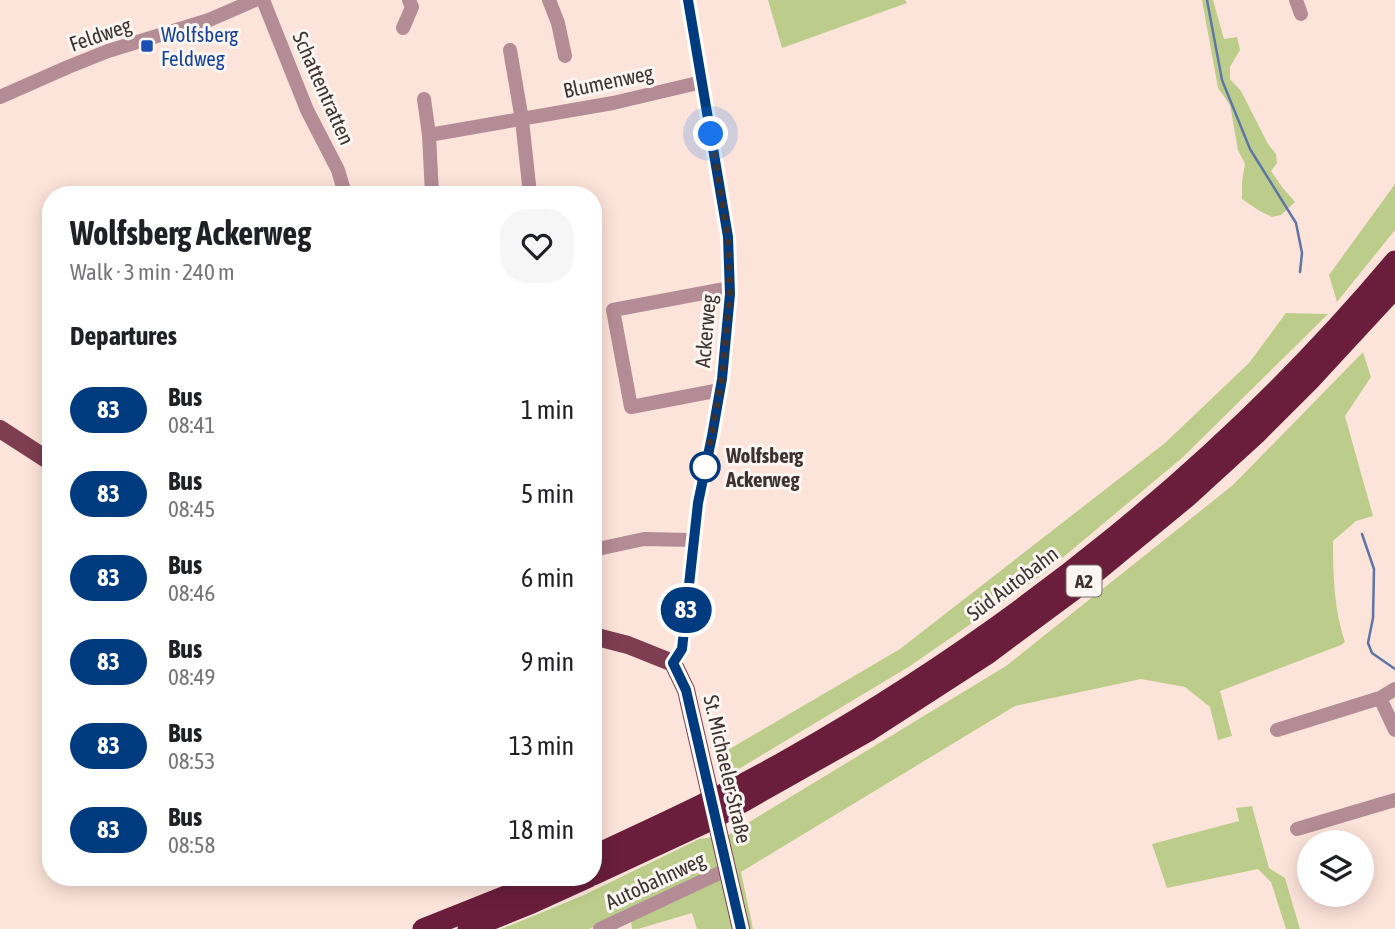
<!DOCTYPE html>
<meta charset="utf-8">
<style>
body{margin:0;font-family:"Asap Condensed",sans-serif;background:#f6f6f6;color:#202124;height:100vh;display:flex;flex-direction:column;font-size:26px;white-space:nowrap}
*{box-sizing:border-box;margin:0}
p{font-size:23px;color:#757577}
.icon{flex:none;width:38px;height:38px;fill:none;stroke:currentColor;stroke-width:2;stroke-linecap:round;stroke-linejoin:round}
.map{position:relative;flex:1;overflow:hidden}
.drawer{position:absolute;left:42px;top:186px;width:560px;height:700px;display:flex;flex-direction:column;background:#fff;border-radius:28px;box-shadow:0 4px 18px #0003}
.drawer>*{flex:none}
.badge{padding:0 14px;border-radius:23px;font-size:24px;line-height:46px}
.fabs{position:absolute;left:1297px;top:830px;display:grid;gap:14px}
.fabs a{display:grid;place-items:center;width:77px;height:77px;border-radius:50%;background:#fff;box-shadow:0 4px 18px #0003;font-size:35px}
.you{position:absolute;width:35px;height:35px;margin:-18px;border:5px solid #fff;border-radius:50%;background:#1a73e8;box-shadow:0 0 0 10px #1a73e833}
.map>.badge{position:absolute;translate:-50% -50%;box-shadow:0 0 0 4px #fff}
h2{padding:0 28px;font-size:26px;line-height:63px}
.round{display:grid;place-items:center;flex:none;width:74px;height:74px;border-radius:28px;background:#f6f6f6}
.headline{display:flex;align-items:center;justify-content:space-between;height:119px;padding:0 28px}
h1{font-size:33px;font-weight:700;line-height:52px}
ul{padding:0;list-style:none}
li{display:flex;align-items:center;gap:21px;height:84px;padding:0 28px}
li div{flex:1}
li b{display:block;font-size:26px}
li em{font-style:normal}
li .badge{min-width:77px;font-weight:700;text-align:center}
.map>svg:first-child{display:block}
.green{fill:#bccd8b}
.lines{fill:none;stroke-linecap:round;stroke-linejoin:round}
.stream{stroke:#5e76a5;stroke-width:2.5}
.minor{stroke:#b48c96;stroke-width:14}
.major{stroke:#7f3d52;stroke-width:18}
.highway{stroke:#6a1e3b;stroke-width:21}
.line-casing{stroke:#fff;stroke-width:16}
.line{stroke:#003b80;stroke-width:10}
.walk{stroke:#3f332f;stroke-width:7;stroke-dasharray:0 12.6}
.transit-dot{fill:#1a4fb4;stroke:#fcf6f3;stroke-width:2.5}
.stop-dot{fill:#fff;stroke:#003b80;stroke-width:3.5}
.labels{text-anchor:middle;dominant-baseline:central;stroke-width:6;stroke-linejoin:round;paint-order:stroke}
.shield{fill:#fcf6f3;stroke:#786e6a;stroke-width:2}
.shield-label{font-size:19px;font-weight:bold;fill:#3f332f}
.street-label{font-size:21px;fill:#3f332f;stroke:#fcf6f3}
.transit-label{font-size:21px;fill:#164399;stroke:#fcf6f3;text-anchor:start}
.stop-label{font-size:21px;font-weight:bold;fill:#3f332f;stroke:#fcf6f3;text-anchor:start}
</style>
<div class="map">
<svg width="1395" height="929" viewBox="0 0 1395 929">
<rect width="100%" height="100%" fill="#fde4da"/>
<!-- green -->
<path class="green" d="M768 0H905L907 3 782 48Z
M1202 0H1213L1224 39 1237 37 1240 50 1230 67V79L1241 91 1268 144 1276 154 1277 163 1271 171 1282 187 1295 202 1281 215 1272 217 1258 210 1242 199V182L1245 164 1238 150 1230 105 1218 88Z
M1395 184V230L1337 302 1329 275Z
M1286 313 1328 314 1182 458 1043 574 910 666 727 776 721 754 900 649 1165 443 1249 363Z
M1363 352 1371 377 1345 416 1373 516 1356 521 1333 541C1333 575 1334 610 1345 642L1341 645 1220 691 1232 736 1218 740 1210 707 1185 687 1141 679 1015 706 741 872 753 929H697L692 913 638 929H632L630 912 589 929H501L584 895 699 839 728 835 1006 666 1233 485Z
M1252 806 1269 868 1285 878 1300 929H1286L1271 882 1258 869 1167 888 1152 844 1239 821 1236 808Z"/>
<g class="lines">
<!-- stream -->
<path class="stream" d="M1207 0 1222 80 1250 149 1296 223 1302 253 1300 272
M1362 534 1374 569 1373 618 1368 643 1372 653 1395 669"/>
<!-- minor -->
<path class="minor" d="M263 0 307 110 338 170 345 194
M549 0 558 23 565 56
M1296 0 1301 14
M403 28 412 7 409 0
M510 50 522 120 530 194
M0 97 68 67 108 51 209 20 255 0
M424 99 429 135 432 194
M429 135 613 103 702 82
M720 390 631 407 613 310 730 288
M593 550 644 539 693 540
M673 663 682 649 698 503 712 436 721 379 730 294 728 237 688 0
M1380 698 1395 730
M1277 730 1380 698 1395 689
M1297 829 1395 800
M600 929 728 869"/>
<!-- major -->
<path class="major" d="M0 429 51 462
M593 636 628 645 673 663 686 690 741 929"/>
<!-- highway -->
<path class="highway" d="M593 856C660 825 728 794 792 757 1018 629 1228 460 1395 261
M593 875 709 821 870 730 986 655 1079 586 1187 497 1256 434 1311 379 1395 288
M423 929 526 888 549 877
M468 929 532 903 589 877"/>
</g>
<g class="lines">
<defs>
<path id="line" d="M688 0 728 237 730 294 722 379 712 436 698 503 682 649 673 663 686 690 741 929"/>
</defs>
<!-- line casing -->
<use href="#line" class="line-casing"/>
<!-- line -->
<use href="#line" class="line"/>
<!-- walk -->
<path class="walk" d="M705 467 722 379 730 294 728 237 711 134"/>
</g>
<!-- markers -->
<rect class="transit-dot" x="140" y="39" width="14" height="14" rx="3.5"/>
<circle class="stop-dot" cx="705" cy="467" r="14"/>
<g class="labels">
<!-- shield labels -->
<rect class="shield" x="1066.5" y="565.5" width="35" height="31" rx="5"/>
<g class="shield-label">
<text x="1084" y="581">A2</text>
</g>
<!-- street labels -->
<g class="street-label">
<text transform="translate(100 34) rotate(-19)">Feldweg</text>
<text transform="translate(608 81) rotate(-12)">Blumenweg</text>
<text transform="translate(324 88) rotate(66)">Schattentratten</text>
<text transform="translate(705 331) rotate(-85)">Ackerweg</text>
<text transform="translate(1012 583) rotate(-37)">Süd Autobahn</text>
<text transform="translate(728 769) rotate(77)">St. Michaeler Straße</text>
<text transform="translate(655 880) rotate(-25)">Autobahnweg</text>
</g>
<!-- transit labels -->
<g class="transit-label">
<text x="161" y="34">Wolfsberg<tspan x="161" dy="24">Feldweg</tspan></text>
</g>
<!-- stop labels -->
<g class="stop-label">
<text x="726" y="455">Wolfsberg<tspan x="726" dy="24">Ackerweg</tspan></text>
</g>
</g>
</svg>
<div class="fabs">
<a><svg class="icon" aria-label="layers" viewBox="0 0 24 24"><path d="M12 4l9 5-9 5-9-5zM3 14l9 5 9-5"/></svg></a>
</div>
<div class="you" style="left:711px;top:134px"></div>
<b class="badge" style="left:686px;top:610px;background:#003b80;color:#fff">83</b>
<section class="drawer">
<div class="headline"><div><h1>Wolfsberg Ackerweg</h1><p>Walk · 3 min · 240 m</p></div><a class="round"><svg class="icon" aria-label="heart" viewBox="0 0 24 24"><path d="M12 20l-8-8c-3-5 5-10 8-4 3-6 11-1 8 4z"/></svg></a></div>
<h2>Departures</h2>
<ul>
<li><span class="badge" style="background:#003b80;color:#fff">83</span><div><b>Bus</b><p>08:41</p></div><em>1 min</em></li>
<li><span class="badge" style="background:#003b80;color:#fff">83</span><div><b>Bus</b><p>08:45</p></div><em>5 min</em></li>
<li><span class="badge" style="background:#003b80;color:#fff">83</span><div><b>Bus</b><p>08:46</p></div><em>6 min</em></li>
<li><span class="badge" style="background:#003b80;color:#fff">83</span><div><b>Bus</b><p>08:49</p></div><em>9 min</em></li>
<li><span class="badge" style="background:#003b80;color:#fff">83</span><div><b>Bus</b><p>08:53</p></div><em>13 min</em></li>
<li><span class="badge" style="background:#003b80;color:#fff">83</span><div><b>Bus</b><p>08:58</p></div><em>18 min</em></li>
</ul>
</section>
</div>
